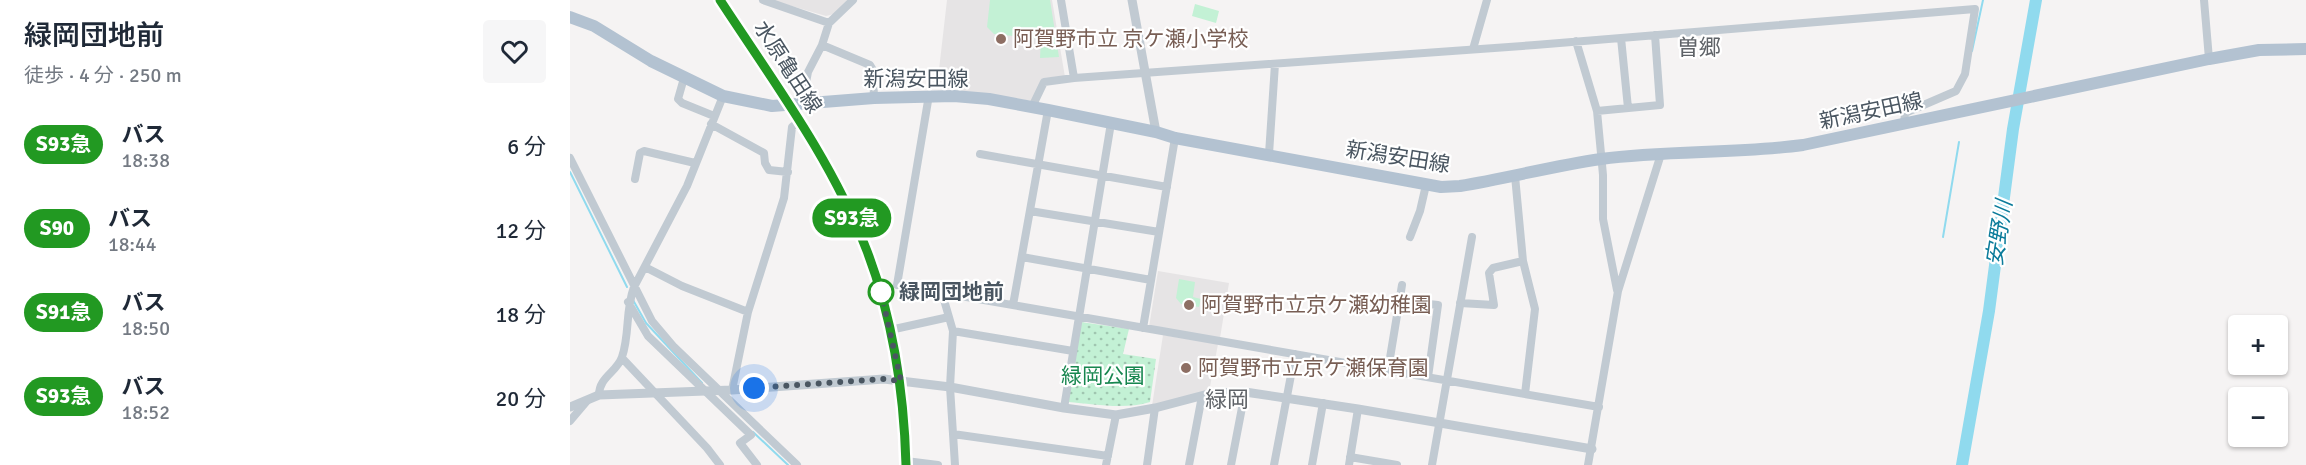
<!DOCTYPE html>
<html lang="ja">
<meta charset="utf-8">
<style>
body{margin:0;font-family:Signika,"Noto Sans JP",sans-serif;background:#f6f6f7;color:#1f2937;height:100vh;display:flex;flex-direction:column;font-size:22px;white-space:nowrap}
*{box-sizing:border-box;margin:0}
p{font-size:20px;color:#747a83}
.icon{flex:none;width:33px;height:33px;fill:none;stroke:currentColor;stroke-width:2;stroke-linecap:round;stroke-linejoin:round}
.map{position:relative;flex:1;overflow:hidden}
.details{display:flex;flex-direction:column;background:#fff;width:570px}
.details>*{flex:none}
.badge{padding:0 12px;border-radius:20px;font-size:21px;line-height:39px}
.buttons{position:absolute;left:1658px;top:315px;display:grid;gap:12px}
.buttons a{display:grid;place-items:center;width:60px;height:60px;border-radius:6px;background:#fff;box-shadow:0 2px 4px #0004;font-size:30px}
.you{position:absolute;width:30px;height:30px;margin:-15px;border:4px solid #fff;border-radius:50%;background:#1a73e8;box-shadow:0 0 0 9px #1a73e833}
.map>.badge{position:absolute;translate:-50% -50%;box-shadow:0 0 0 3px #fff}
.round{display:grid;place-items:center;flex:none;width:63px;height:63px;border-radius:6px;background:#f6f6f7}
.headline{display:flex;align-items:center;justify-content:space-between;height:102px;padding:0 24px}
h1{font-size:28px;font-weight:600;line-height:45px}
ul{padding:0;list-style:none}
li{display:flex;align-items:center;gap:18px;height:84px;padding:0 24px}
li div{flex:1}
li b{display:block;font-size:22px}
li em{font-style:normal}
li .badge{min-width:66px;font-weight:700;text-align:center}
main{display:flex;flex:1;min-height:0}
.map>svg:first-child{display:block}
.education{fill:#e6e4e5}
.park{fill:url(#park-dots)}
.pitch{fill:#c3f1d5}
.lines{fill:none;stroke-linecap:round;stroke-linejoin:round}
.stream{stroke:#90daee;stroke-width:2}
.river{stroke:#90daee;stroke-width:12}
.minor{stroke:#c1cad2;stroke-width:8}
.tertiary{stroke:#c1cad2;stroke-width:9}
.secondary{stroke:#c1cbd6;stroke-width:10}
.primary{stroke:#b3c2d1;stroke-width:12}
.line-casing{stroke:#fff;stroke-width:14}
.line{stroke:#292;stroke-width:9}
.walk{stroke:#4a5661;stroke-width:6;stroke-dasharray:0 10.8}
.education-dot{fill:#8d6e63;stroke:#fff;stroke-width:2}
.stop-dot{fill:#fff;stroke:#292;stroke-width:3}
.labels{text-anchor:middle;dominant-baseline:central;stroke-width:4.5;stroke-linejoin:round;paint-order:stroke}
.education-label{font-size:21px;fill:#785e54;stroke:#fff;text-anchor:start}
.street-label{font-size:21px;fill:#4a5661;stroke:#fff}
.stop-label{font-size:21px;font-weight:bold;fill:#4a5661;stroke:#fff;text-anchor:start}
.park-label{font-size:21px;fill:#17864f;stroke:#fff}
.neighbourhood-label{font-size:22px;fill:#5f6368;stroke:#fff}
.water-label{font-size:22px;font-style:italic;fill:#0c7c9b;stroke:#fff}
</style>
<main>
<section class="details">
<div class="headline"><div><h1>緑岡団地前</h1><p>徒歩 · 4 分 · 250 m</p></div><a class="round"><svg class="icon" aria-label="heart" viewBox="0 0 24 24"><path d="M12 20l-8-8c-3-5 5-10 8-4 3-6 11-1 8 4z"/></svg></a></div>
<ul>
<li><span class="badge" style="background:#292;color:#fff">S93急</span><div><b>バス</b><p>18:38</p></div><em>6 分</em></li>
<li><span class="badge" style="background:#292;color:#fff">S90</span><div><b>バス</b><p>18:44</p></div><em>12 分</em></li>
<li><span class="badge" style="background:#292;color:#fff">S91急</span><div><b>バス</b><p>18:50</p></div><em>18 分</em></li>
<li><span class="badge" style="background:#292;color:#fff">S93急</span><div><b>バス</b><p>18:52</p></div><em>20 分</em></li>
</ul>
</section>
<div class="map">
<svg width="1736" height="465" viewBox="0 0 1736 465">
<defs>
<pattern id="park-dots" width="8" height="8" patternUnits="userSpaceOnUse" patternTransform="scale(1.5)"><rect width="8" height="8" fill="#c3f1d5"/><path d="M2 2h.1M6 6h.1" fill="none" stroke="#a0c6b0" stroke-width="1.8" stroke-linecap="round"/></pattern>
</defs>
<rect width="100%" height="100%" fill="#f5f3f3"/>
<!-- education -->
<path class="education" d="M201 0H282L268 13 256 16Z
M377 0H482L495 77 473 78 462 101 367 87Z
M588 271 659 283 650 338 579 327Z
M593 335 648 344 639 392 582 406Z"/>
<!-- park -->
<path class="park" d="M511 322 559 329 553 354 586 359 580 402C554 410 524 404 498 402Z"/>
<!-- pitch -->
<path class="pitch" d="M420 0H480L489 57 470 58 471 39 424 34 417 27Z
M625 4 649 11 646 23 622 16Z
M609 279 625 282 623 297 631 299 629 307 611 304 606 298Z"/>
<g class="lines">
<!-- stream -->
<path class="stream" d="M1402 51 1413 0
M0 172 57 287
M1373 237 1389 142
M63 300 76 323 132 383
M183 432 218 465"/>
<!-- river -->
<path class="river" d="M1392 465 1419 311 1443 129 1466 0"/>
<!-- minor -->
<path class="minor" d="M193 0 259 23
M491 0 504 78
M1634 0 1639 59
M1051 38 1058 108
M1006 41 1027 111 1033 175V219L1047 290
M252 45 300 65 303 70 304 98
M903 49 917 0
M114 78 108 99 112 103 144 116
M359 95 327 285 1029 407
M236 102 234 93 238 72 252 45 259 23 283 0
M462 107 474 82 504 78 965 45 1405 9 1395 74 1386 91 1335 113 1334 124
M1027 111 1090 105 1085 35
M141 124 194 153 195 163 199 170 218 172
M410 154 597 187
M699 154 705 64
M0 158 82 321 104 347 227 465
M945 176 953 261 965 309 955 394
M65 179 70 153 74 151 125 163
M460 211 589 232
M840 237 850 211 856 185
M452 257 581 280
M75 267 112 286 178 312
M372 293 383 331 380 387 385 465
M831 301 868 305 858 377
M58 302 78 336 181 435 170 443 187 465
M890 303 924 305 919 273 923 268 953 261
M443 305 478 110
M573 328 605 138
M320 330 379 317
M383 331 503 351
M52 358 137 448 150 465
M818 370 832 285
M162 390 178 312 214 198 222 127 230 121
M29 395C29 377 47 372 52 357 60 334 55 311 64 287L117 186 153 96
M494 408 541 123
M0 421 17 401
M383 434 538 456
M780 457 827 465
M336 461 368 465
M536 465 546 415
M577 465 585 408
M619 465 632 396
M661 465 675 392
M704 465 725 354
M742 465 753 403
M779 465 788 409
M862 465 902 237
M1018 465 1048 291 1091 154"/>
<!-- tertiary -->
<path class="tertiary" d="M562 0 586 132
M0 407 29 395 162 390 314 379 380 387 494 408 546 415 585 408 642 393 675 392 788 409 1022 449"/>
<!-- secondary -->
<path class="secondary" d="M151 0C209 89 278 182 309 285 327 344 334 405 336 465"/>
<!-- primary -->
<path class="primary" d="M0 17 24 26 81 61 153 96 202 106 304 98 384 96 419 99 478 110 586 132 605 138 871 187 890 186C937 178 984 166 1031 159 1098 150 1166 154 1233 145L1639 59 1689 50 1736 49"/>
</g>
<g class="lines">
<defs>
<path id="line" d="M150 0C203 81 262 160 297 251 323 319 334 393 336 465"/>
</defs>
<!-- line casing -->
<use href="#line" class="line-casing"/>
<!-- line -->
<use href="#line" class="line"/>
<!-- walk -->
<path class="walk" d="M184 388 314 379 331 381 310 288 311 292"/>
</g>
<!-- markers -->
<g class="education-dot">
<circle cx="431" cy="39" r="6"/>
<circle cx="619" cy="305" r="6"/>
<circle cx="616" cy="368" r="6"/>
</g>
<circle class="stop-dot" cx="311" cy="292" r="12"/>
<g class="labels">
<!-- education labels -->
<g class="education-label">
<text x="443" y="39">阿賀野市立 京ケ瀬小学校</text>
<text x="631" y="305">阿賀野市立京ケ瀬幼稚園</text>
<text x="628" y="368">阿賀野市立京ケ瀬保育園</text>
</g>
<!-- street labels -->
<g class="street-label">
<text transform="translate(218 67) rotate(57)">水原亀田線</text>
<text x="346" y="79">新潟安田線</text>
<text transform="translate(1301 111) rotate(-12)">新潟安田線</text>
<text transform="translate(828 157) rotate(9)">新潟安田線</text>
</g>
<!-- stop labels -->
<g class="stop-label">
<text x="329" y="292">緑岡団地前</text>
</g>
<!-- park labels -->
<g class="park-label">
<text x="533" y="376">緑岡公園</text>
</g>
<!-- neighbourhood labels -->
<g class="neighbourhood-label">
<text x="1129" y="47">曽郷</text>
<text x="657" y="399">緑岡</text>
</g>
<!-- water labels -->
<g class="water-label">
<text transform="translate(1429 233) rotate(-81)">安野川</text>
</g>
</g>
</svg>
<div class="buttons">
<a>+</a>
<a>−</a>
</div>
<div class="you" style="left:184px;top:388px"></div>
<b class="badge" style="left:282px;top:218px;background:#292;color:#fff">S93急</b>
</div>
</main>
